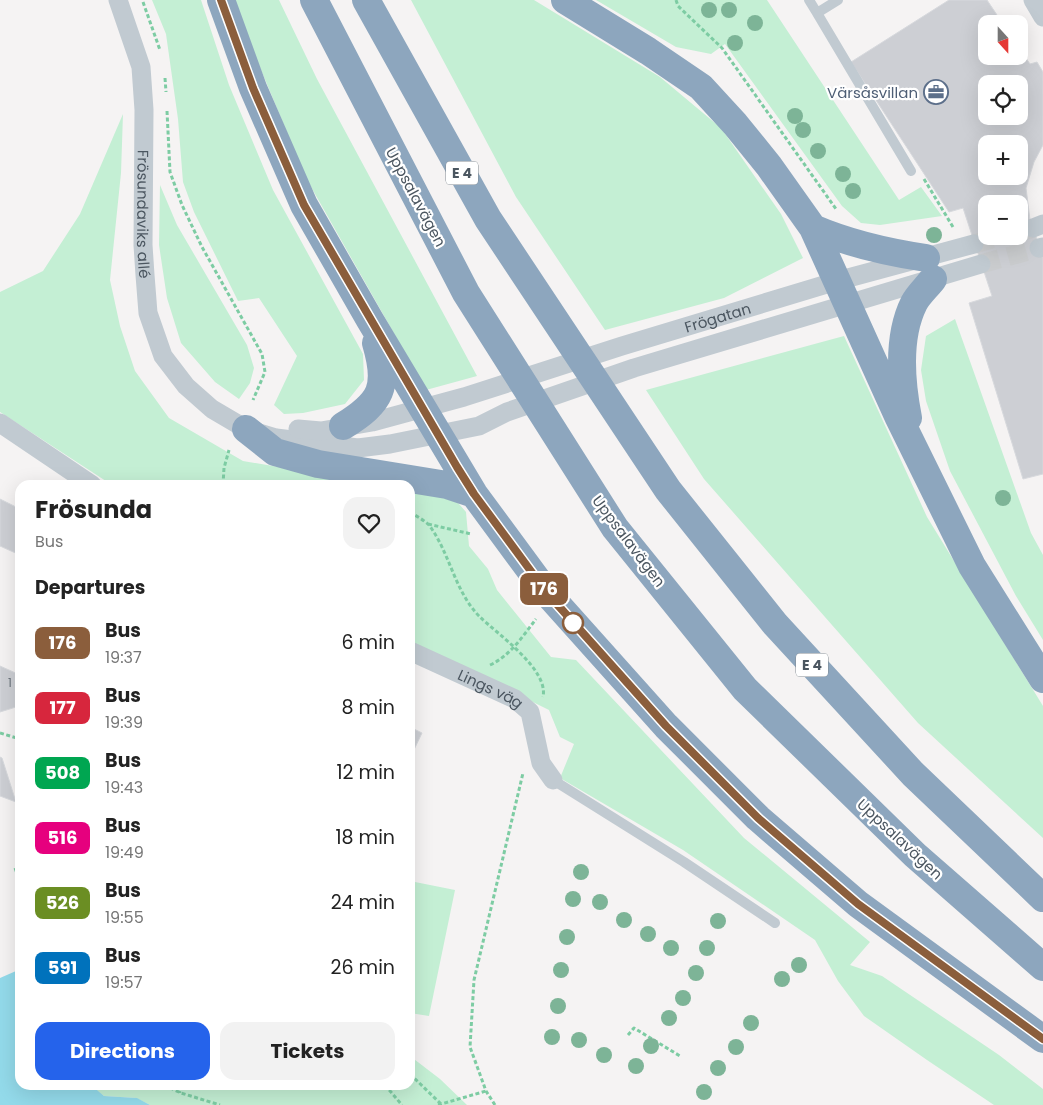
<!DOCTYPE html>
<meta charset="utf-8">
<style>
body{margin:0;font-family:Poppins,sans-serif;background:#f2f2f2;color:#222;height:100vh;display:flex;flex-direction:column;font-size:19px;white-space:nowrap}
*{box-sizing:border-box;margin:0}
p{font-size:16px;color:#767676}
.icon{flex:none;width:28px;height:28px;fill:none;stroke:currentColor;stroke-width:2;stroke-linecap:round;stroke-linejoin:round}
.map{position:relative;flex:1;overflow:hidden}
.details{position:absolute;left:15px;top:480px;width:400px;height:610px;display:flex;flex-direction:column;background:#fff;border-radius:15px;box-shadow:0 5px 20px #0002}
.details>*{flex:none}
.badge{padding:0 10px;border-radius:8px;font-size:18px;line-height:32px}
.needle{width:32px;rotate:159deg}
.tools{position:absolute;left:978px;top:15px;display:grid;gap:10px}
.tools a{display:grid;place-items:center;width:50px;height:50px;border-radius:10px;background:#fff;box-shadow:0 5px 20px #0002;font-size:25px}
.map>.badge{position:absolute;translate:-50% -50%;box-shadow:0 0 0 2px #fff}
h2{padding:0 20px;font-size:19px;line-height:45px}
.round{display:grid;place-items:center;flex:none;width:52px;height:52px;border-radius:15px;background:#f2f2f2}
.head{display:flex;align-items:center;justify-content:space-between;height:85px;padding:0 20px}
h1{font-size:24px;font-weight:700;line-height:38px}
.primary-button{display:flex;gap:10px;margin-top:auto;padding:10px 20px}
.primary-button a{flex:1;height:58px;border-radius:15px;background:#2563eb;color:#fff;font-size:20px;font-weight:700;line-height:58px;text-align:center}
.primary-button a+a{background:#f2f2f2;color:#222}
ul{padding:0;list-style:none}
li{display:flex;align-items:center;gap:15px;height:65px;padding:0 20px}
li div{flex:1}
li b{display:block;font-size:19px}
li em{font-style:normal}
li .badge{min-width:55px;font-weight:700;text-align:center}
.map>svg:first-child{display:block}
.green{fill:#c4efd4}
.water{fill:#93daea}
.building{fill:#cdcfd4;stroke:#d7d9dd;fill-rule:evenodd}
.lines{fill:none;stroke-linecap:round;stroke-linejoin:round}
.street-tunnel{stroke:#caccce;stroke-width:19;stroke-dasharray:19 9;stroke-linecap:butt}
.path{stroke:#7dcca3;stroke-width:3;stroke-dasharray:4 2.5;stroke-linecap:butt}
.lane{stroke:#c1cad1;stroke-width:10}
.street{stroke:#c1cad1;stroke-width:19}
.highway{stroke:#8da6be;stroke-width:28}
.tree{fill:#7db497}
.line-casing{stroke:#fff;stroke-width:11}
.line{stroke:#8b5e3c;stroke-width:8}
.stop-dot{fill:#fff;stroke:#8b5e3c;stroke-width:2.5}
.labels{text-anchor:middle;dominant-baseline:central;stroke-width:4.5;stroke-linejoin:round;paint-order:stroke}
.number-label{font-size:12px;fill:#6c747d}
.shield{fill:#fff;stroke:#818990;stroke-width:1}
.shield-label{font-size:14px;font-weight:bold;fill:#4b5660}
.service-label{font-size:15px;fill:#4e5e75;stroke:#fff;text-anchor:end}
.street-label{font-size:15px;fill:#4b5660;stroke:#fff}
</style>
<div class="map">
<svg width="1043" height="1105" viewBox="0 0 1043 1105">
<rect width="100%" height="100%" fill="#f5f3f3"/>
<!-- green -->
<path class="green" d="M152 0H201L229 85 273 190 363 354 364 380 345 404 303 413 284 414 274 405 297 356 259 298 238 301 194 212 183 182 178 119 166 34Z
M232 0H279L317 79 477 376 426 390 306 178Z
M411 0H534L660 77 721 128 781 214 803 258 724 298 605 330 516 197Z
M596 0H767L899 200 921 187 942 216 880 225 861 223 842 206 725 44 711 54 676 47Z
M123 114 121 173 110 280 120 326 135 371 169 418 243 461 384 485H112L0 412V292L43 271 80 214Z
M160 185 177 225 247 345 254 368 250 383 239 399 215 382 181 343 167 298 159 245Z
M955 319 1031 533 1043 555V640L1016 596 950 471 926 401 921 370 926 336Z
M844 336 927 517 1043 706V838L918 723 704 479 646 390Z
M410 490 453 497 466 512 469 546 488 569 497 590 551 657 576 660 744 838 870 942 850 965 882 976 999 1055 1043 1089V1105H994L927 1060 864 1016 838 981 815 940 683 850 560 778 574 744 560 737 549 710 410 641Z
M410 881 455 890 429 1016 410 1013Z
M410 1056 440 1079 467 1105H150L136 1098 104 1096 91 1086 410 1085Z"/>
<!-- water -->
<path class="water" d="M16 971 20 973V1085H91L104 1096 137 1098 150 1105H0V978Z"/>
<!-- building -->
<path class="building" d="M949 0H987L1003 24H986V56H1019V48L1030 64 1037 62 1043 72V145L1034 162 1026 188 1030 220 1043 256V474L1023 479 969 303 992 296 963 208 949 212 851 62ZM986 84H1019V116H986ZM986 144H1019V176H986ZM986 204H1019V236H986Z
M0 499 20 509V555L0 546Z
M0 666 20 675 16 707 0 712Z
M410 727 422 733 410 758Z
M0 757 2 758 16 802 0 796Z"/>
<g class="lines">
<!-- street-tunnel -->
<path class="street-tunnel" d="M1019 232 1033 228
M974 244 1002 236
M981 264 1039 248"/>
<!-- path -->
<path class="path" d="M676 0 678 6 722 48 836 209
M143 2 160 50
M165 78 166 92
M167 111 170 172 182 205 202 247 262 354 265 372 253 400
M924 179 953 227
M223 485 224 468 229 450
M410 512C416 516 424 520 429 525 450 553 454 590 479 616 497 634 549 669 543 697
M428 524 471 534
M490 665C510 656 523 636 536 619
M0 733 20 739
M15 868 20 882
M628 1035 634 1028 680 1056
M410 1074 441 1104
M164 1085 181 1093 220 1105
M178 1085 180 1093
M385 1085 402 1105
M438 1105 486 1091
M495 1105 486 1091 470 1047 474 980 523 773"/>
<!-- lane -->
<path class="lane" d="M809 0 817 13
M838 0 817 13 911 171
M553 780 684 862 775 923"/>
<!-- street -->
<g class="street">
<path id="s1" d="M118 0 141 67 144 110 143 245 145 275 148 313 163 356 186 386 212 409 246 429 276 438 358 448 390 444 479 426 507 412 634 368 981 264"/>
<path d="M1033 0 1043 17"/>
<path d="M1033 228 1043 224"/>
<path d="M1039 248 1043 247"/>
<path d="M0 423 92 485"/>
<path id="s2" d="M298 429 321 431 372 422 464 397 622 346 837 281 974 244"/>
<path id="s3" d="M410 651 515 699 530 712 541 763 553 780"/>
</g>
<!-- highway -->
<path class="highway" d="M221 0 253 88 304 205 370 320 474 494 547 593 666 726 758 818 858 904 1043 1039
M314 0 466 293 615 528 745 689 915 855 1043 967
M366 0 488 219 668 490 775 624 913 774 1043 898
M565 0 648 51 701 87 735 124 769 166 813 228 898 416 972 566 1043 679
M813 228C850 244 886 252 926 258
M908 418C901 382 897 337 914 303 918 295 927 287 933 279
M343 426C382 402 389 387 376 343
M246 429 275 452 318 464 447 485 474 494"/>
</g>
<!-- trees -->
<g class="tree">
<circle cx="709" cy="10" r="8"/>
<circle cx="729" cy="10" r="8"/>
<circle cx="755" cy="23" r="8"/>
<circle cx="735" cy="43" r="8"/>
<circle cx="795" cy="116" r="8"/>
<circle cx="803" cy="130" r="8"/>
<circle cx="818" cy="151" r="8"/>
<circle cx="843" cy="174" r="8"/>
<circle cx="853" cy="191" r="8"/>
<circle cx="934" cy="235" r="8"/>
<circle cx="1003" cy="498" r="8"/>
<circle cx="581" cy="872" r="8"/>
<circle cx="573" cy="899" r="8"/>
<circle cx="600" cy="902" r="8"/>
<circle cx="624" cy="920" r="8"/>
<circle cx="718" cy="921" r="8"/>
<circle cx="648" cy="934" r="8"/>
<circle cx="567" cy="937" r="8"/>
<circle cx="671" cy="948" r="8"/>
<circle cx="707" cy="948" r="8"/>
<circle cx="799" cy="965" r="8"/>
<circle cx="561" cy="970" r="8"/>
<circle cx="696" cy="973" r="8"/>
<circle cx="782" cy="979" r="8"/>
<circle cx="683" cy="998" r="8"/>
<circle cx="558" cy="1006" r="8"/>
<circle cx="669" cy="1018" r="8"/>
<circle cx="751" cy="1023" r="8"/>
<circle cx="552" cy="1037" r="8"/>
<circle cx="579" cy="1040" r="8"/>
<circle cx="651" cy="1046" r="8"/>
<circle cx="736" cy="1047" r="8"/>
<circle cx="604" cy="1055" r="8"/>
<circle cx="636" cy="1066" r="8"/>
<circle cx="718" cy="1068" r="8"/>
<circle cx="704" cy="1092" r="8"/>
</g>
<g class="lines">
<defs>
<path id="line" d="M221 0 253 88 304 205 457 467 474 494 547 593 666 726 758 818 858 904 1043 1039"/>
</defs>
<!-- line casing -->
<use href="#line" class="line-casing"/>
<!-- line -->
<use href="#line" class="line"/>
</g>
<!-- icons -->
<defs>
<symbol id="office-ring" viewBox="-11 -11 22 22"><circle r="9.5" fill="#fff" stroke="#5c6f8a" stroke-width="1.5"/><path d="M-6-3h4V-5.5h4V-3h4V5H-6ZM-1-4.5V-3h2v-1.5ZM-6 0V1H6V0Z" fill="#5c6f8a"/></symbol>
</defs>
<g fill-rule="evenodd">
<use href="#office-ring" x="922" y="78" width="28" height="28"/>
</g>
<!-- markers -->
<circle class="stop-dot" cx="573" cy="623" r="10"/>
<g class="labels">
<!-- number labels -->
<g class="number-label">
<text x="10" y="682">1</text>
</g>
<!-- shield labels -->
<g class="shield">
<rect x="446" y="161.5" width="32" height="23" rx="4"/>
<rect x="796" y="653.5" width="32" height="23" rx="4"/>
</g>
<g class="shield-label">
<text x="462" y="173">E 4</text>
<text x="812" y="665">E 4</text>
</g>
<!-- service labels -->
<g class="service-label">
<text x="918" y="92">Värsåsvillan</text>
</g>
<!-- street labels -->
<g class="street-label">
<text transform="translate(416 197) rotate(62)">Uppsalavägen</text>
<text stroke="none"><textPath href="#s1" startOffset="218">Frösundaviks allé</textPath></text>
<text stroke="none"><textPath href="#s2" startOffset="436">Frögatan</textPath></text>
<text transform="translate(629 541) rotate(53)">Uppsalavägen</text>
<text stroke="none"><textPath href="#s3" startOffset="89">Lings väg</textPath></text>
<text transform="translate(900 839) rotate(43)">Uppsalavägen</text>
</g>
</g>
</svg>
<div class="tools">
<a><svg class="needle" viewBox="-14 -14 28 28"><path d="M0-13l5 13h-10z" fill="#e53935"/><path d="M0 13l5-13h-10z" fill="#767676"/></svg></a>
<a><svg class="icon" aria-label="locate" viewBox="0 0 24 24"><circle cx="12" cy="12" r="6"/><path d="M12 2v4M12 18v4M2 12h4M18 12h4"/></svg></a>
<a>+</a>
<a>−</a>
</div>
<b class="badge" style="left:544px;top:589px;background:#8b5e3c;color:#fff">176</b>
<section class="details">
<div class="head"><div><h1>Frösunda</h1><p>Bus</p></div><a class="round"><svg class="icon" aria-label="heart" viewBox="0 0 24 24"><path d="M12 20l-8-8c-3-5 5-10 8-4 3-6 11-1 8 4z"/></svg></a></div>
<h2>Departures</h2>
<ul>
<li><span class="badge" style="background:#8b5e3c;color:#fff">176</span><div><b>Bus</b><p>19:37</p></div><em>6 min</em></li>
<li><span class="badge" style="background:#d7263d;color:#fff">177</span><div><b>Bus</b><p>19:39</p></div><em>8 min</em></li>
<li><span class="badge" style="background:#00a651;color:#fff">508</span><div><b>Bus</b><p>19:43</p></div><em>12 min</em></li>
<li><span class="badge" style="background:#e6007e;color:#fff">516</span><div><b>Bus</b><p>19:49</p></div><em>18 min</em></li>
<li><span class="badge" style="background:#6b8e23;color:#fff">526</span><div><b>Bus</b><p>19:55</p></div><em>24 min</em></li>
<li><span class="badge" style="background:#0072bc;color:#fff">591</span><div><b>Bus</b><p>19:57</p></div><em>26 min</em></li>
</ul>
<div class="primary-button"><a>Directions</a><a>Tickets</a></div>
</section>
</div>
